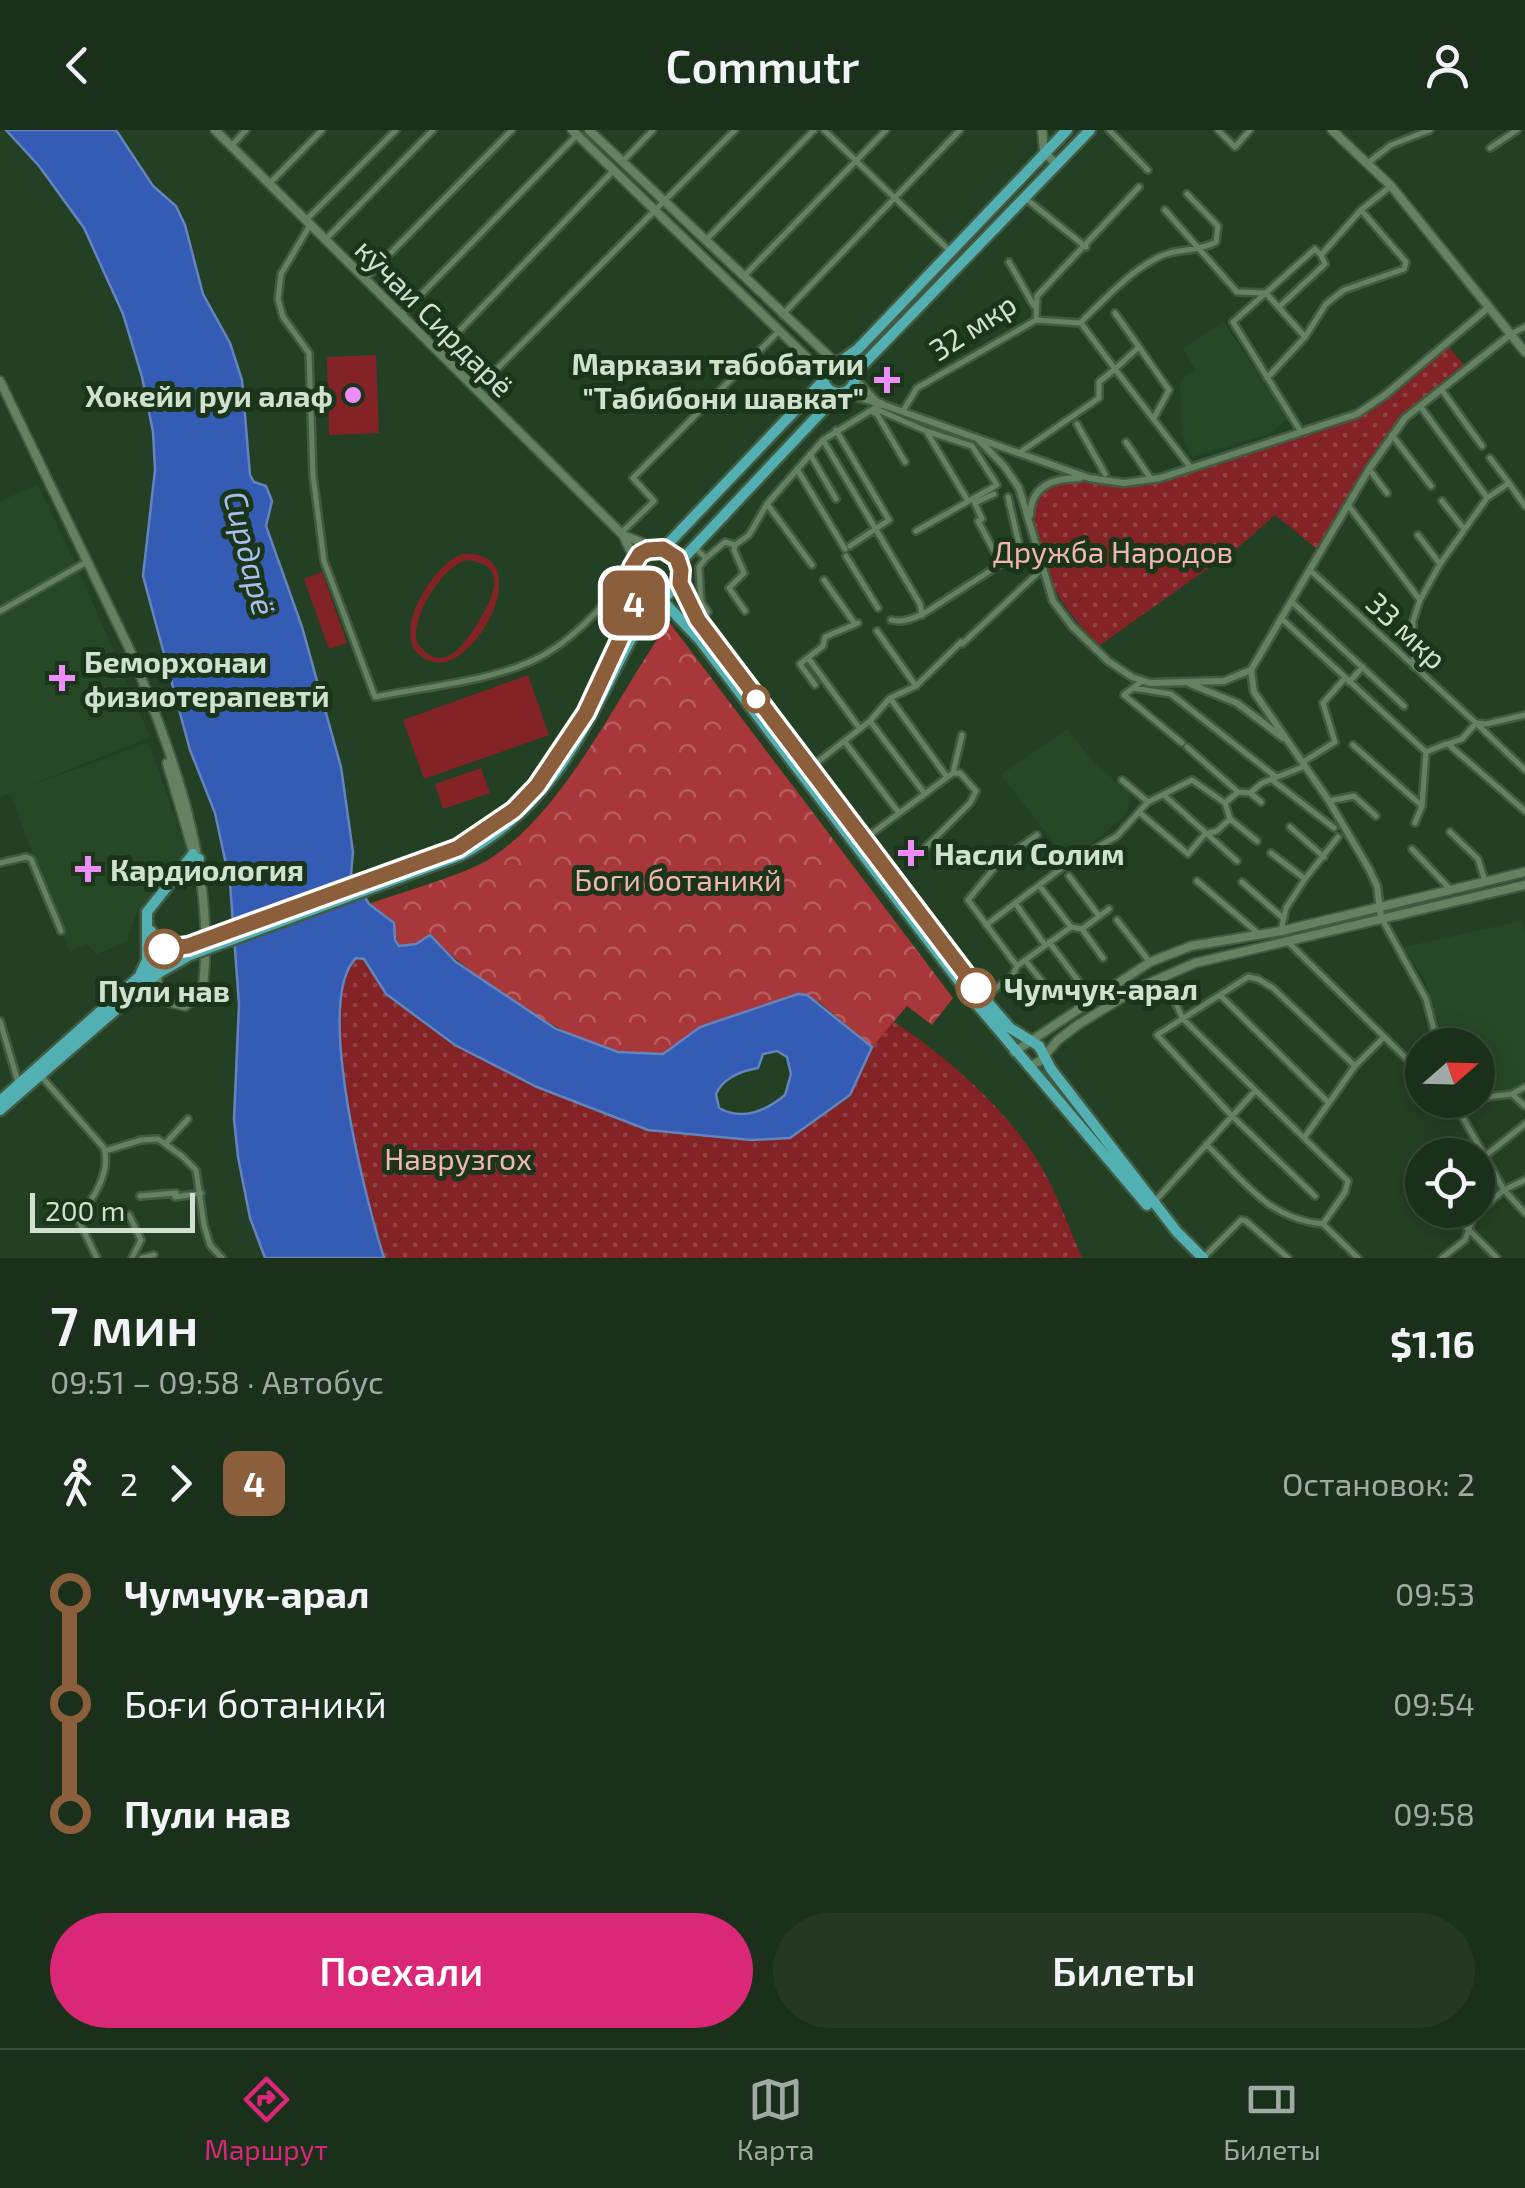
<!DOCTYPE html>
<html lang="ru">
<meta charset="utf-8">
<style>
body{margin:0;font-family:"Exo 2",sans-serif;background:#243824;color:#f1f3f6;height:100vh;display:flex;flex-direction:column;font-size:38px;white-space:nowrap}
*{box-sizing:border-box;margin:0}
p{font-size:32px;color:#a0a9a3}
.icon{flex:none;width:55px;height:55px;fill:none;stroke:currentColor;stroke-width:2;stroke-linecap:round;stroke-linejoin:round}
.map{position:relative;height:1128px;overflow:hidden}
.panel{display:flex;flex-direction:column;background:#1b301b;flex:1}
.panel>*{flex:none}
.badge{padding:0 20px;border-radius:15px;font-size:35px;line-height:65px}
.needle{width:65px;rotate:70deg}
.fabs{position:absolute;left:1405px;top:898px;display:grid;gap:20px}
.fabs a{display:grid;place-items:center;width:90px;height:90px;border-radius:50%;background:#1b301b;box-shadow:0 5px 25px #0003,0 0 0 2px #394b3a;font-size:50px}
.scale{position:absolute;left:30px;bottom:25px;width:165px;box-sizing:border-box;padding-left:10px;border:5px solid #d0e1cf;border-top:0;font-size:28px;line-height:35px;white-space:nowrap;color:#d0e1cf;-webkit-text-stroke:8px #1a351a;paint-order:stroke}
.map>.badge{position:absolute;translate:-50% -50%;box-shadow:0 0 0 5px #fff}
.legs{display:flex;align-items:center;gap:15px;height:110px;padding:0 50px;font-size:32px}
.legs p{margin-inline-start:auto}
.head{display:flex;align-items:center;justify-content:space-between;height:170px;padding:0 50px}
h1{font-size:55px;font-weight:600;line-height:75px}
.primary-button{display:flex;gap:20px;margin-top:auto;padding:20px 50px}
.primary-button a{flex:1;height:115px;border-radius:60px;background:#db2777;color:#fff;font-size:40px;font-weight:600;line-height:115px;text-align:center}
.primary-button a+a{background:#243824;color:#f1f3f6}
ul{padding:0 50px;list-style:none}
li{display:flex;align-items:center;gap:35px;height:110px;font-size:38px}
li i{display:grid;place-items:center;width:15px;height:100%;margin:0 12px;background:currentColor}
li i::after{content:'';width:25px;height:25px;margin:-12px;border:8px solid;border-radius:50%;background:#1b301b}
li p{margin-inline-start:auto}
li:first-child i{background:linear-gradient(#0000 50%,currentColor 0)}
li:last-child i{background:linear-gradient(currentColor 50%,#0000 0)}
header{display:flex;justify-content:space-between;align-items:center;height:130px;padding:0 50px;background:#1b301b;font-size:45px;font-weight:600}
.menu{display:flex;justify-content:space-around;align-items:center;height:140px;border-top:2px solid #394b3a;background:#1b301b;font-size:28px;color:#a0a9a3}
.menu a{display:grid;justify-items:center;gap:5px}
.menu .active{color:#db2777}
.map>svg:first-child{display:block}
.built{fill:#274826}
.grass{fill:url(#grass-dots)}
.forest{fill:url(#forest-crowns)}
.pitch{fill:#832326;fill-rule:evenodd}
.water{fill:#345cb4;stroke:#6384bc;stroke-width:2.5;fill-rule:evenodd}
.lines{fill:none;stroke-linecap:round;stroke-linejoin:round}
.minor-casing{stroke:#425a42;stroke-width:10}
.tertiary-casing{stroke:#425a42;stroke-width:11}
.secondary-casing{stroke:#425a42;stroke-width:12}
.trunk-casing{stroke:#425a42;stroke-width:15}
.minor{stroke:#648262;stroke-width:5}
.tertiary{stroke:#648262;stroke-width:6}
.secondary{stroke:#648262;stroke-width:8}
.trunk{stroke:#53b0b2;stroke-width:10}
.trunk-bridge-casing{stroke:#425a42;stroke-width:15;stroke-linecap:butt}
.trunk-bridge{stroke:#53b0b2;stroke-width:10}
.line-1-casing{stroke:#fff;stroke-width:22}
.line-1{stroke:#8b5e3c;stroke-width:15}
.poi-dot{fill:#ee8cf8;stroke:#1a351a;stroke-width:4}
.stop-1-dot{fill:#fff;stroke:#8b5e3c;stroke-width:5}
.labels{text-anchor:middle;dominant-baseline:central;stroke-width:10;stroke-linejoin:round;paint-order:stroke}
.street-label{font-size:30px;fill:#d0e1cf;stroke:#1a351a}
.poi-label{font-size:30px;font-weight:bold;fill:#d0e1cf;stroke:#1a351a;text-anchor:start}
.park-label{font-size:30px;fill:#f2b6b1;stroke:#1a351a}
.stop-label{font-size:30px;font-weight:bold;fill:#d0e1cf;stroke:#1a351a;text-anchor:start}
.water-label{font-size:32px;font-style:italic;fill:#a7bfed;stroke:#1a351a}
</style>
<header><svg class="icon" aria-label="back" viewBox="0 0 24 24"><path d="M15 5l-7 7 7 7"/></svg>Commutr<svg class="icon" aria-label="person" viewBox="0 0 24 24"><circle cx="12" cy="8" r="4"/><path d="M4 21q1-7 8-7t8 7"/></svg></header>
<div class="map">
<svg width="1525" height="1128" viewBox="0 0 1525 1128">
<defs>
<pattern id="grass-dots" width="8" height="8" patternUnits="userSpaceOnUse" patternTransform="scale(2.5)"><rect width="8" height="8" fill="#832326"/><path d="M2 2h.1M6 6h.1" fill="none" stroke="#944344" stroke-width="1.8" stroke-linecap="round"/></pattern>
<pattern id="forest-crowns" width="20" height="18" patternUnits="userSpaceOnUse" patternTransform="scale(2.5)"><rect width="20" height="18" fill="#a73738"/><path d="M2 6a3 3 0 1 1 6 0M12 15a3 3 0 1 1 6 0" fill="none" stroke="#b65d5d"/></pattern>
</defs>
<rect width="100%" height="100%" fill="#244024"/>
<!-- built -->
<path class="built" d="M1223 191 1288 289 1271 303 1192 327 1182 305 1180 251 1195 239 1183 219Z
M38 355 84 452 150 607 23 658 149 613 188 724 135 786 127 812 96 824 86 813 70 822 10 663 0 667V371Z
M1068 599 1090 628 1131 666 1124 687 1077 724 1063 725 1001 645Z
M1522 791 1525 804V950L1516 961 1478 965V915H1446L1426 853 1404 817Z"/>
<!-- grass -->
<path class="grass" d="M1448 216 1464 235 1402 285 1382 311 1317 419 1275 385 1241 415 1100 515C1058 477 1041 440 1033 383 1046 330 1113 362 1151 353L1358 286Z
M356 828H364L455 915 537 957 649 1000 751 1010 790 1008 850 965 872 917 893 891C944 925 1005 977 1037 1030 1056 1060 1068 1095 1082 1128H384C367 1073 313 871 356 828Z"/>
<!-- forest -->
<path class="forest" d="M669 492 953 868 932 895 907 876 872 917 819 872 690 903 663 924C594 936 477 853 431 806L416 814 399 816 390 788 369 774C401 762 465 745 491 728 567 678 616 567 669 492Z"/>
<!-- pitch -->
<path class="pitch" d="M376 225 379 303 329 305 327 227Z
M462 424C541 419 476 544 433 532 380 517 432 434 462 424ZM467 430C513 435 490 472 476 496 461 519 440 546 417 512 410 488 443 435 467 430Z
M322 442 347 513 329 519 304 449Z
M528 545 549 605 424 649 403 590Z
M481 638 490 663 443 679 435 654Z"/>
<!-- water -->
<path class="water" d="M6 0H116L153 56 176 76 185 95 203 164 230 213 242 250 250 345 254 352 266 356 272 371 266 396 302 497 341 637 353 722 351 744 369 774 394 793 395 810 399 816 416 814 430 805 456 832 556 899 618 922 663 924 700 897 798 864 807 865 872 917 850 965 790 1008 751 1010 648 1000 537 957 455 915 386 864 364 829 356 828C313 870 367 1074 384 1128H265L250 1088 238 1027 234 989 239 874 230 753 215 683 190 620 143 446 155 340 153 302 142 247 123 184 84 98 39 36ZM777 921 787 927 791 944 785 965C766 981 742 991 719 978L716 964C723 948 741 941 758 938L763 924Z"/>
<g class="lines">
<defs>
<path id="minor" d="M824 0 951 122
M1109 0 1148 40
M1218 0 1235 17 1250 0
M231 16 246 0
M1490 18 1517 0
M622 32 653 0
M1369 32 1391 15 1430 0
M269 54 322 0
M1025 68 1086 117
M1165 80 1237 162 1266 163 1305 207 1326 174 1344 160 1404 139 1406 132 1361 80
M306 90 396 0
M310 95 281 144 278 169 283 187 309 223 313 345 324 431 375 567C424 557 492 551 536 529 573 511 602 476 630 446
M326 109 433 0
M705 111 814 0
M1009 132 1034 176
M745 145 886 0
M365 149 512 0
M1279 177 1325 134 1321 125 1361 80 1391 56
M1115 183 1139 217 1115 239 1191 338
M401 185 577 5
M782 185 960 0
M1036 190 1080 193C1103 171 1127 144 1155 129 1176 117 1196 123 1216 112L1218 96 1187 64
M1511 204 1525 197
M1139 217 1169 260 1154 288
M439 222 614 40
M1267 248 1305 207
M1441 259 1482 316
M476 260 735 0
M1420 276 1486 366
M874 278 926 301 972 316 997 355 916 401
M903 281 917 258 1036 190 1037 166 1139 57
M873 282 877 284 905 332
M1077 294 1105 344
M836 300 889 390 850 416
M1301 302 1233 192 1315 119 1321 125
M928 304 968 371
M1392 305 1431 356
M823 310 920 474 922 485
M1126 312 1151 349
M1019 323 1099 268V252L1115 239 1081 193
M810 324 836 369
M1490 328 1509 353
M797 339 845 419
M1369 339 1387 363
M1008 367 1022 427 1037 422
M973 369 982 389 978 391 1001 434
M1442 371 1464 399
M975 373 994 364
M1348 375 1420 470
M621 403 654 371 633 348 778 202
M1418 405 1440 434
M735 415 734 420 744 443 729 458 745 481
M695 418 706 428 699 437 701 472 708 482 700 488
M706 428 725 412 735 415 749 405 767 374
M851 434 846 426 878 478
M812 435 767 374 823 310 875 278
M1310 440 1476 593 1486 594 1525 585
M824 450 855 494
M1291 471 1404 576
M937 475 1004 432 1022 427
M0 481 83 434
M1281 488 1426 622
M891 490C907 494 924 484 937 475
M877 501 916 556
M962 514 1042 439
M809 529 860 599
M1414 537 1413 491 1420 470 1440 434 1487 368 1509 353 1525 376
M1142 551 1124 565 1182 613
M1349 552 1363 537
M815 555 800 534 823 516 825 507 858 493
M1133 558 1171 564 1276 647
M890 568 947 647
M870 591 925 664
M845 612 899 683
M1353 615 1422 676
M1187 617 1238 662
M1426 622 1446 614
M1303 632 1335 612 1323 573 1345 548
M811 637 870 591 890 568 916 556 961 512
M1525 640 1476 593 1462 609 1448 614 1525 681
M1271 649 1334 698
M1122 650 1148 672
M1250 663 1261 672
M1165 666 1237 731
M1329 671 1354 666 1376 686
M1225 673 1230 689 1257 711
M1139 682 1188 724 1205 704 1217 701 1230 689
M1415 693 1422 676 1426 622
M1290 697 1324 727
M1450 702 1478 729 1485 751
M863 710 953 643 962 605
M926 717 970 673 976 661 960 643H953
M1412 719 1450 759
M1271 723 1305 749 1286 778 1281 801
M0 733 26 727 31 729 61 801
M1069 746 1099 786
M1305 749 1338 707
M1197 751 1259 804
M1242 752 1283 788
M1039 755 1071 797
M1015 773 1045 815
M1381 787 1426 869 1438 915
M1117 790 1149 831
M986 795 1063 737 1117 706 1148 672 1192 650 1225 673 1238 662 1250 663 1262 653 1305 636
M1082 799 1103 828
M1049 812 1083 857
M1288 812 1422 944
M1025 830 1045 855
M1017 836 968 770 1000 731 1037 705
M1163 846 1183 889 1304 1008
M986 866 1013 845 1017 836 1071 797 1082 799 1109 779
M1221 866 1328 972
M0 891 19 955
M41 946 104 1018C111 1042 93 1071 77 1087L97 1128
M1513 965 1525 976
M1478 968 1512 964 1525 957
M165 1014 188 989
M1206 1014C1244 1051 1268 1089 1323 1094
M105 1021 141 1010 158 1009 182 1026 196 1040 204 1095 210 1115 222 1128
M1485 1026 1525 994
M1525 1050 1504 1060 1525 1083
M140 1066 176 1063 175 1067 201 1063
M1315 1066 1232 986 1157 905 1248 847 1258 849 1273 858 1355 936
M1156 1070 1255 961
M129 1085 141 1110 132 1128
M1467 1098 1497 1128
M1205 1126 1241 1090 1246 1091 1288 1128
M142 1128 154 1125
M1358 1128 1323 1094 1345 1062 1348 1051 1304 1008 1355 936 1384 907
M1442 1128 1465 1110 1474 1085 1504 1060 1453 970"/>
<path id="tertiary" d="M855 248 877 272
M843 263 878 273
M881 274 1089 348 1124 353 1160 348 1357 284 1385 265 1489 177
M978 309 1004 336 1019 358 1053 471 1072 496 1108 531 1132 547 1150 553 1224 551 1251 540 1369 339 1405 288 1511 204
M1030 385C1031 355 1054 348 1080 348
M1251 540 1254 562 1329 671 1369 739 1377 756 1381 787
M1190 554 1237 573 1283 608"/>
<path id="secondary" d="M215 0 623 405 635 431
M572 0 824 244
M589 0 835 232
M1042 0 1044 22 1056 34
M1332 0 1391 56 1525 222
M0 251 129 518C174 625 216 739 203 857L199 866 185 876 132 864
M878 273 881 274
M623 405 656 418
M167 633 194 725
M157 844 159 863 169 869
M1014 922 1150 832 1191 816 1281 801 1525 742
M1028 937 1040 931 1058 910 1079 894 1138 858 1195 833 1525 755"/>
<path id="trunk" d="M841 231 858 219 1067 0
M823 247a16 16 0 1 1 32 0a16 16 0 1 1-32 0Z
M855 243 1090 0
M663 419 824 250
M679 433 839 263
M680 453 666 466 647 467 633 452C628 420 667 404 680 434 683 441 679 449 681 456 683 463 688 470 691 477 711 517 744 552 771 588 840 683 914 774 984 868L1010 898 1039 916 1051 939 1177 1102 1203 1128
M660 468 699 509 974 871 1147 1075
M458 717C478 706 499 694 515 679 566 632 622 525 637 459
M461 725C571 666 594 567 654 468
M184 745 199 729
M151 801 155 814 164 819 177 818
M140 845 147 830V782L193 724
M0 971 149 838 188 816
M0 980 157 844 190 825"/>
</defs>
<!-- minor casing -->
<use href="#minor" class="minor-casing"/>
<!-- tertiary casing -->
<use href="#tertiary" class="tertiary-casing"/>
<!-- secondary casing -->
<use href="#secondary" class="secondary-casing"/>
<!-- trunk casing -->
<use href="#trunk" class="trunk-casing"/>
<!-- minor -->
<use href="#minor" class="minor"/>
<!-- tertiary -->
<use href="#tertiary" class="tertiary"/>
<!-- secondary -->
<use href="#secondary" class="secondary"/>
<!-- trunk -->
<use href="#trunk" class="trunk"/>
<defs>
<path id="trunk-bridge" d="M188 816 458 717
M190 825 461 725"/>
</defs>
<!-- trunk-bridge casing -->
<use href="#trunk-bridge" class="trunk-bridge-casing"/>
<!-- trunk-bridge -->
<use href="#trunk-bridge" class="trunk-bridge"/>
</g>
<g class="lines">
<defs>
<path id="line-1" d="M164 819 188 816 458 718 514 680 537 656 586 583 632 484 637 459 632 437 640 424 648 420 663 419 677 428 681 440 680 453 698 490 976 858"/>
</defs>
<!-- line-1 casing -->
<use href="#line-1" class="line-1-casing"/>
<!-- line-1 -->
<use href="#line-1" class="line-1"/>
</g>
<!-- markers -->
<g class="poi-dot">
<path d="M882 235h10v10h10v10h-10v10h-10v-10h-10v-10h10z"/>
<circle cx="353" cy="265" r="10"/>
<path d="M57 533h10v10h10v10h-10v10h-10v-10h-10v-10h10z"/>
<path d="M906 708h10v10h10v10h-10v10h-10v-10h-10v-10h10z"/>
<path d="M83 724h10v10h10v10h-10v10h-10v-10h-10v-10h10z"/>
</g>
<g class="stop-1-dot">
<circle cx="756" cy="569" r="12"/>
<circle cx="164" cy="819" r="18"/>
<circle cx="976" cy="858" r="18"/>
</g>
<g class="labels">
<!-- street labels -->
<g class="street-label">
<text transform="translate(435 187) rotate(45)">кӯчаи Сирдарё</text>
<text transform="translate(972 196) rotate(-33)">32 мкр</text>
<text transform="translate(1407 500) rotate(43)">33 мкр</text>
</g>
<!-- poi labels -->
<g class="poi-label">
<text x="864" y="233" text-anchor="end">Маркази табобатии<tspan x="864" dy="34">"Табибони шавкат"</tspan></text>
<text x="333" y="265" text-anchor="end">Хокейи руи алаф</text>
<text x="84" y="531">Беморхонаи<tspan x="84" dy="34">физиотерапевтӣ</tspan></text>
<text x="934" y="723">Насли Солим</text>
<text x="110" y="739">Кардиология</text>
</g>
<!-- park labels -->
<g class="park-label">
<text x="1113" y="421">Дружба Народов</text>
<text x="678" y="749">Боги ботаникй</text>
<text x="458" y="1028">Наврузгох</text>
</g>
<!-- stop labels -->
<g class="stop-label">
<text x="1004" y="858">Чумчук-арал</text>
<text x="164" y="860" text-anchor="middle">Пули нав</text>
</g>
<!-- water labels -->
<g class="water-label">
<text transform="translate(251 423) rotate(76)">Сирдарё</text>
</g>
</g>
</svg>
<div class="fabs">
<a><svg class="needle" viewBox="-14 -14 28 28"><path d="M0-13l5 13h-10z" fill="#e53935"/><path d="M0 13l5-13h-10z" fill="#a0a9a3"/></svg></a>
<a><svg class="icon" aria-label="locate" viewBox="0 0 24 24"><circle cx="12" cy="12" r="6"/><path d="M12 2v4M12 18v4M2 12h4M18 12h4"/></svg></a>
</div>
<div class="scale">200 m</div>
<b class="badge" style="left:634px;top:473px;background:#8b5e3c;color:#fff">4</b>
</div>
<section class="panel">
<div class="head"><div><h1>7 мин</h1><p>09:51 – 09:58 · Автобус</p></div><b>$1.16</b></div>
<div class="legs"><svg class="icon" aria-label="walk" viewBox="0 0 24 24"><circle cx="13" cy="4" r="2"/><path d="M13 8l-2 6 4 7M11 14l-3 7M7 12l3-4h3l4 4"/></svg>2<svg class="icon" aria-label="forward" viewBox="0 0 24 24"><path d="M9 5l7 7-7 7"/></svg><b class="badge" style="background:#8b5e3c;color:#fff">4</b><p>Остановок: 2</p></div>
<ul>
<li><i style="color:#8b5e3c"></i><b>Чумчук-арал</b><p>09:53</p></li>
<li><i style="color:#8b5e3c"></i><span>Боғи ботаникӣ</span><p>09:54</p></li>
<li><i style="color:#8b5e3c"></i><b>Пули нав</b><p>09:58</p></li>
</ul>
<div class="primary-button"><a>Поехали</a><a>Билеты</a></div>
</section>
<nav class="menu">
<a class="active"><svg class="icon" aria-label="directions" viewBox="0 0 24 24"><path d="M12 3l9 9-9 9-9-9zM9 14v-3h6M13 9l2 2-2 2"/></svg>Маршрут</a>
<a><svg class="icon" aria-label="map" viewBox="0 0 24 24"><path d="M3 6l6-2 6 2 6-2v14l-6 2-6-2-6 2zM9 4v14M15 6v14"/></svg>Карта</a>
<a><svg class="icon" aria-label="tickets" viewBox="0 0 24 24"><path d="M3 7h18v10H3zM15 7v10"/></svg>Билеты</a>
</nav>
